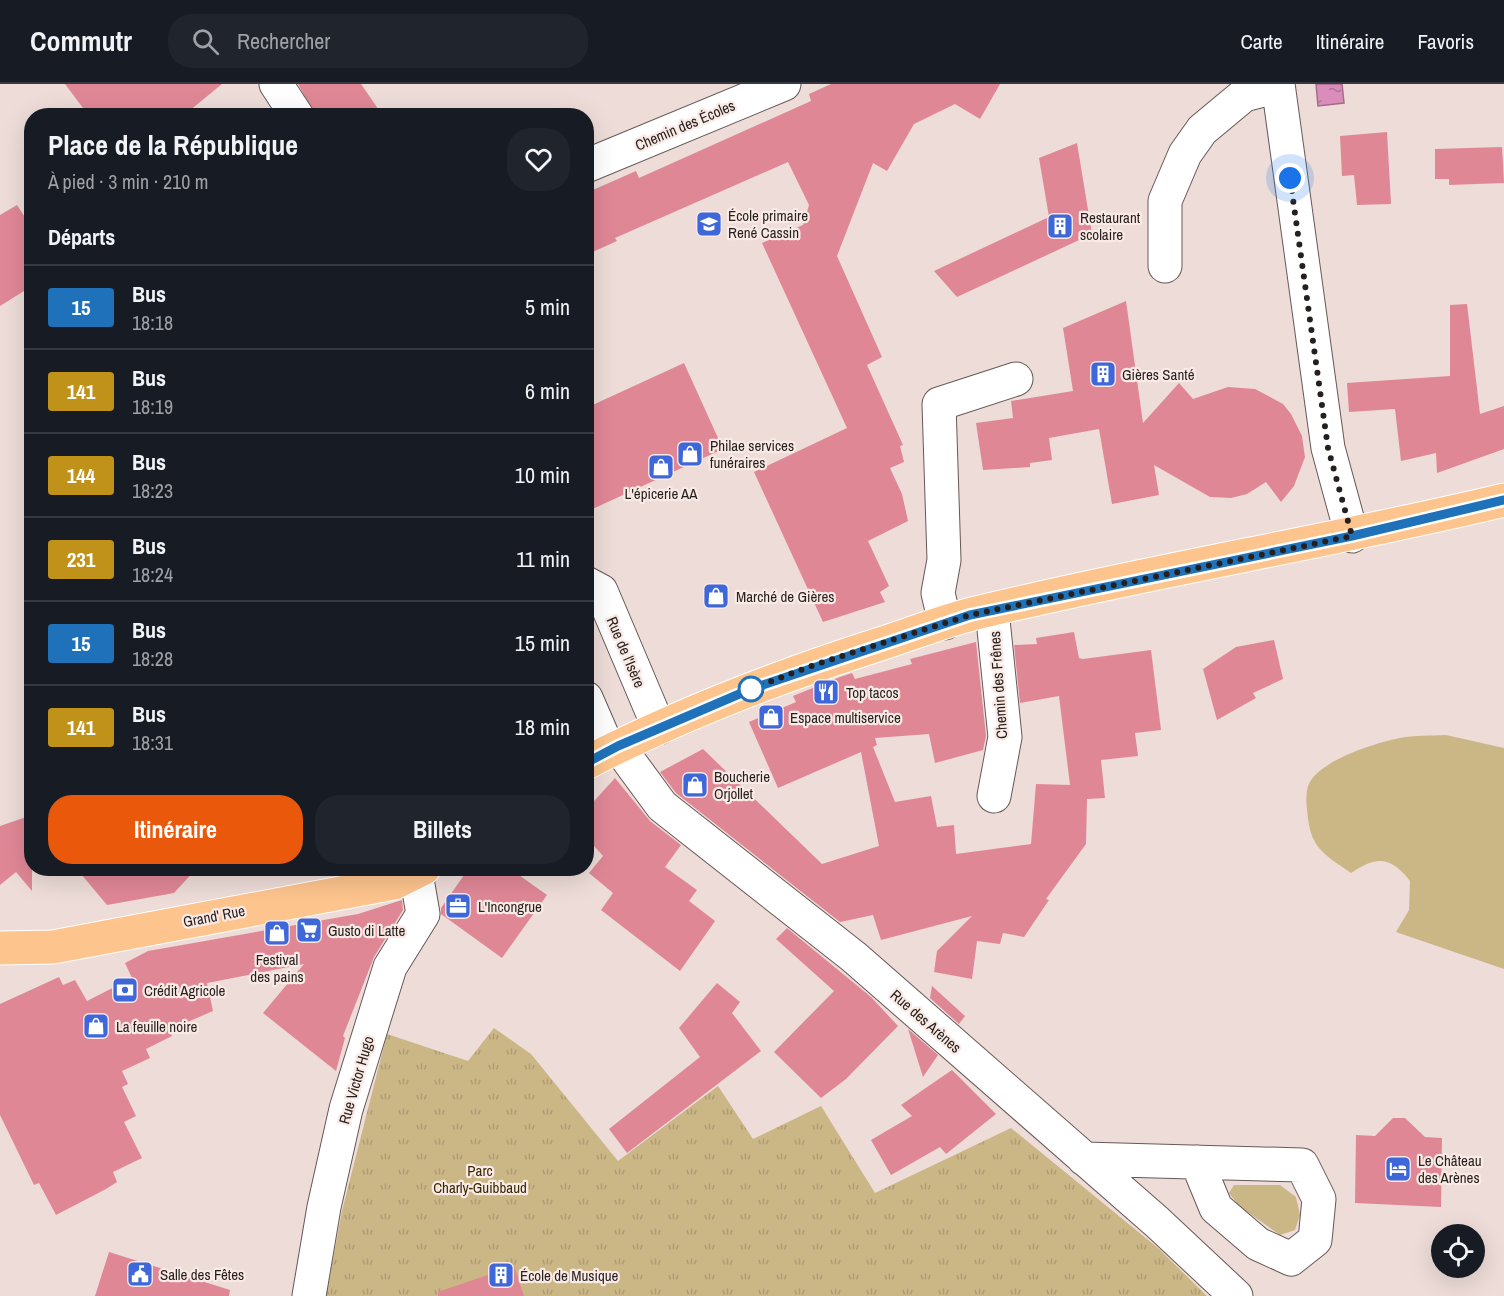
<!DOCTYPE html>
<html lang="fr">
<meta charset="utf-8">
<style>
body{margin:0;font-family:"Archivo Narrow",sans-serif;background:#20242c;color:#f1f3f6;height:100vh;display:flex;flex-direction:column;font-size:22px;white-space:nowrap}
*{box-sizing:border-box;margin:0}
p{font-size:20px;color:#9ea1a6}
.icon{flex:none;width:33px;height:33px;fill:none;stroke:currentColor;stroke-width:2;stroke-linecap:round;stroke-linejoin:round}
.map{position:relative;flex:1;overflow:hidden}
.side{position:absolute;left:24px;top:24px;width:570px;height:768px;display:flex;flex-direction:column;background:#171b24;border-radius:24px;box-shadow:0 6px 24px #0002}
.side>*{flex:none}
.badge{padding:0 12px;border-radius:4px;font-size:21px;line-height:39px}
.buttons{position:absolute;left:1431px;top:1140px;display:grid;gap:12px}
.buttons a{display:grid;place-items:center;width:54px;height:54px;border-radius:50%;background:#171b24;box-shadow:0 6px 24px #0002;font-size:30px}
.you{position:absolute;width:30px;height:30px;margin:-15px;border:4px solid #fff;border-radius:50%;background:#1a73e8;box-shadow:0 0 0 9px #1a73e833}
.map>.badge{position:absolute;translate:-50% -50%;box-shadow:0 0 0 3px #fff}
h2{padding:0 24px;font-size:22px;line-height:54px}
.round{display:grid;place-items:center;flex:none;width:63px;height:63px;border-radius:24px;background:#20242c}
.summary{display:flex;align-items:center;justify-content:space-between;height:102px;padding:0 24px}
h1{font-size:28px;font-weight:800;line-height:45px}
.action{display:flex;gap:12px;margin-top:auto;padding:12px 24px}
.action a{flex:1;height:69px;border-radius:24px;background:#ea580c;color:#fff;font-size:24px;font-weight:800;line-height:69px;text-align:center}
.action a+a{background:#20242c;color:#f1f3f6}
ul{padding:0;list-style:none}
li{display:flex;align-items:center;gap:18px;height:84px;padding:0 24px;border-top:2px solid #363941}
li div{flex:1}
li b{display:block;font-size:22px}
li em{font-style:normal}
li .badge{min-width:66px;font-weight:700;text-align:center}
header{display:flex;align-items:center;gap:36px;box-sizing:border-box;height:84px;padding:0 30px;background:#171b24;border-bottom:2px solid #363941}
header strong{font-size:28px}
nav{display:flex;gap:33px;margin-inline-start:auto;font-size:21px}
.search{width:420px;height:54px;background:#20242c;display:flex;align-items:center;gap:15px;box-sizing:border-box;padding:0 21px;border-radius:24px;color:#9ea1a6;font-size:22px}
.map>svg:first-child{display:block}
.green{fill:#cbb686}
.park{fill:url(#park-tufts)}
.water{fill:url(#water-ripples);stroke:#a46c8c;stroke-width:1.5}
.building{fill:#e08796}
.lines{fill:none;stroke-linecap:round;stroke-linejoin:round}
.minor-casing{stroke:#675955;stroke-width:35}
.major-casing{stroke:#fff;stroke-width:35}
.minor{stroke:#fff;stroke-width:33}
.major{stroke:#fdc48d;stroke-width:33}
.line-casing{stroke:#fff;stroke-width:14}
.line{stroke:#1f72b9;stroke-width:9}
.walk{stroke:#251f1d;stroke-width:6;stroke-dasharray:0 10.8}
.stop-dot{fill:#fff;stroke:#1f72b9;stroke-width:3}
.labels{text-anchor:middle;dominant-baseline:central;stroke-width:4.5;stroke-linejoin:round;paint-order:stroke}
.street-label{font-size:15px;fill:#251f1d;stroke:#faeae5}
.poi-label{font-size:15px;fill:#251f1d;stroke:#faeae5;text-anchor:start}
.park-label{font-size:15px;fill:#382903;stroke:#faeae5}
</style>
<header>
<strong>Commutr</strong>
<div class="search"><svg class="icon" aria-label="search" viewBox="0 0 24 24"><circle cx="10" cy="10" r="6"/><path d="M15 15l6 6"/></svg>Rechercher</div>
<nav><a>Carte</a><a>Itinéraire</a><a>Favoris</a></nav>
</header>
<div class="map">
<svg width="1504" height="1212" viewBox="0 0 1504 1212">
<defs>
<pattern id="park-tufts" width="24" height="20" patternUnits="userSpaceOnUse" patternTransform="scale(1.5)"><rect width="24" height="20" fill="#cbb686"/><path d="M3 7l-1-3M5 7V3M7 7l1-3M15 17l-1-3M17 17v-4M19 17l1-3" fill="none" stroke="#ae9c73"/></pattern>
<pattern id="water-ripples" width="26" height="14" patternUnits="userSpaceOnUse" patternTransform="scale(1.5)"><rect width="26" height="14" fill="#da8dbb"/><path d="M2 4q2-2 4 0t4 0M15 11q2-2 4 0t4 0" fill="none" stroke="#b17397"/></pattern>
</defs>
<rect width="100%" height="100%" fill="#eddcd8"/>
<!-- green -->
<path class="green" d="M1446 651 1504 664V885L1396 848 1409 826 1410 797C1390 772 1377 772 1351 789 1321 768 1310 764 1307 725 1306 718 1306 709 1308 702 1317 677 1375 659 1400 654 1414 651 1431 652 1446 651Z
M1234 1101H1280L1296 1113 1300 1131 1295 1146 1280 1151 1239 1122 1229 1109Z"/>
<!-- park -->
<path class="park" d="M494 944 531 970 618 1077 718 1002 753 1055 821 1022 875 1109 1011 1044 1158 1164 1207 1212H326L342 1127 387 950 468 977Z"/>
<!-- water -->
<path class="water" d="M1316 0H1342L1344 19 1318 22Z"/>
<!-- building -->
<path class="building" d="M65 0H222L183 32H89Z
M298 0H361L383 32H316Z
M831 0H1000L980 35 955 20 914 40 887 87 873 79 837 172 882 273 867 281 903 361 900 362 904 378 890 384 902 410 908 437 868 457 889 502 880 508 885 518 823 538 754 388 847 344 762 159 803 141 809 121 788 78 615 154 617 157 586 171V109L636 87 639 94 811 17 809 10Z
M1387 48 1391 120 1357 121 1354 91 1342 92 1340 52Z
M1077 59 1092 150 957 213 934 187 1049 133 1039 74Z
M1502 63 1504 99 1449 101V95H1435V65Z
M17 121 32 144V202L0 222V131Z
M1126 217 1143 339 1179 299 1193 315 1228 303 1255 305 1283 320 1291 330 1302 352 1305 373 1294 402 1281 418 1266 398 1247 410 1231 414 1210 413 1154 381 1159 411 1112 420 1099 345 1049 354 1052 376 1030 379V383L983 386 976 339 1013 334 1011 317 1073 307 1063 244Z
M1467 220 1480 330 1504 322V365L1437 389 1436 369 1401 377 1395 325 1349 328 1347 299 1450 292V221Z
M684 279 723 365 586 428V324Z
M1074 548 1079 574 1083 575 1151 566 1161 646 1135 649 1138 672 1101 676 1105 714 1087 715 1086 760 1046 815 1049 816 1024 853 1003 849 1000 860 977 857 972 895 934 888 937 867 972 832 881 856 873 831 840 838 676 709 660 688 703 665 822 780 879 762 861 668 778 704 749 638 796 618 793 612 840 593 852 589 855 595 912 580 910 575 976 558 986 652 983 666 935 679 929 650 875 654 877 661 873 663 895 718 931 712 937 743 954 741 956 770 1031 760 1036 700 1070 701 1059 612 1020 619 1014 561 1037 560 1036 554Z
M1274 556 1283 595 1253 609 1256 614 1217 636 1203 585 1236 563Z
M615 694 650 737 681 761 665 783 697 806 689 817 715 837 680 887 601 826 613 809 589 789 603 772 586 753V726Z
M32 731V807L16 788 0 801V742Z
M76 784H197L174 809 107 821Z
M469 784H509L547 811 502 874 441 830V824Z
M402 816 403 826 374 873 343 952 345 954 336 987 263 929 304 880 207 899 213 927 169 946 172 952 146 965 150 974 122 987 128 1000 122 1003 136 1032 124 1038 142 1074 113 1088 117 1098 106 1105 56 1131 39 1099 34 1101 0 1031V920L59 893 63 901 75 896 87 917 132 894 125 879 148 867 358 830Z
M787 844 871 913 898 942 846 995 821 1014 774 968 834 907 776 855Z
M717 899 740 918 732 929 761 967 627 1069 609 1045 700 973 679 944Z
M932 902 965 932 959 940 930 914Z
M908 945 938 971 923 993Z
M952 986 996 1030 946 1070 940 1063 891 1091 871 1056 912 1032 901 1021Z
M1393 1034H1405L1425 1053 1442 1054 1441 1123 1355 1119 1356 1051 1375 1052Z
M109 1168 230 1206 229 1212H95Z
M514 1182 524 1212H438V1208Z"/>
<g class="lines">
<defs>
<path id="minor" d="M276 0 297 32
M1278 0 1328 364 1352 452
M586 82 784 0
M1165 182V117L1185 70 1202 46 1244 11 1278 2
M586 499 601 507 659 644
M992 526 1005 653 994 712
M945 539 938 509 944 476 939 320 1016 295
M586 614 609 667
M618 662 662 722 854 873 1157 1138 1236 1212
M1084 1075C1156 1077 1229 1079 1302 1081L1319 1115 1315 1156 1291 1175 1258 1160 1216 1124 1197 1078
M309 1212 324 1123 346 1025 390 883 423 830 416 789"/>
<path id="major" d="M586 679C680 630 780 592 880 560 911 550 941 538 972 530 1148 487 1328 458 1504 416
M0 864 53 863 394 799 424 784"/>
</defs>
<!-- minor casing -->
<use href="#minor" class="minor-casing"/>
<!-- major casing -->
<use href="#major" class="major-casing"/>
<!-- minor -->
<use href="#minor" class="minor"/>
<!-- major -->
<use href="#major" class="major"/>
</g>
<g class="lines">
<defs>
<path id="line" d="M586 679 618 662 751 605 970 531 1352 452 1504 416"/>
</defs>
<!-- line casing -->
<use href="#line" class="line-casing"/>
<!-- line -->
<use href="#line" class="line"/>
<!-- walk -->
<path class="walk" d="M751 605 814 581 970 531 1352 452 1328 364 1290 94"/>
</g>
<!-- icons -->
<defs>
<symbol id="school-square" viewBox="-11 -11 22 22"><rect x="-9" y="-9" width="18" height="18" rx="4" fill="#3e68d9" stroke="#faeae5"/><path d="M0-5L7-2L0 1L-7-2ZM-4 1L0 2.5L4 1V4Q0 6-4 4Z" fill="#fff"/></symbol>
<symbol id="building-square" viewBox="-11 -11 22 22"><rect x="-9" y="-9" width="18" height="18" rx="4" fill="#3e68d9" stroke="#faeae5"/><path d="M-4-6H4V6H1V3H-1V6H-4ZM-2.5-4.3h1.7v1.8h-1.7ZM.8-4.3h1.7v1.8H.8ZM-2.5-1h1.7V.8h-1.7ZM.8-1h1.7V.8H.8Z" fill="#fff"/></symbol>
<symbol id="shop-square" viewBox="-11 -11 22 22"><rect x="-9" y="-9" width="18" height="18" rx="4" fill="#3e68d9" stroke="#faeae5"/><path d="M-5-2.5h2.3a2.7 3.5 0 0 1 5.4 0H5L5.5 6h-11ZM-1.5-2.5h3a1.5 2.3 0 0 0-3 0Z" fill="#fff"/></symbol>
<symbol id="restaurant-square" viewBox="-11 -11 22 22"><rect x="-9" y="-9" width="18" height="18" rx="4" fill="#3e68d9" stroke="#faeae5"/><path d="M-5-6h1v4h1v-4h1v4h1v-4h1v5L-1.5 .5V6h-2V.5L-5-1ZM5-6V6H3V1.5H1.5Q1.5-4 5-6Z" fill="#fff"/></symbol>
<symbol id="office-square" viewBox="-11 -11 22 22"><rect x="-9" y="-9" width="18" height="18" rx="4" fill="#3e68d9" stroke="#faeae5"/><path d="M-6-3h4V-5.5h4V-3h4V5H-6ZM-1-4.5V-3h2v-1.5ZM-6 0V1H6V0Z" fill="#fff"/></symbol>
<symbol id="supermarket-square" viewBox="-11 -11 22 22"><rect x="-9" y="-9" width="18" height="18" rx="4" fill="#3e68d9" stroke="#faeae5"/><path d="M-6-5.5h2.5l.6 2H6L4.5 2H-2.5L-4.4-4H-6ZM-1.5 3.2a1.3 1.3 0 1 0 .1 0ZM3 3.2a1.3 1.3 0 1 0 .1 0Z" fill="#fff"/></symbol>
<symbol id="bank-square" viewBox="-11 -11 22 22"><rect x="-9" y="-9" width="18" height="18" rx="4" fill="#3e68d9" stroke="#faeae5"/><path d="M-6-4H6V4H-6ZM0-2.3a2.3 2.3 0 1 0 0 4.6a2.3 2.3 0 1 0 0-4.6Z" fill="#fff"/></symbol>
<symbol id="hotel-square" viewBox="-11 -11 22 22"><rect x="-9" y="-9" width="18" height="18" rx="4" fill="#3e68d9" stroke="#faeae5"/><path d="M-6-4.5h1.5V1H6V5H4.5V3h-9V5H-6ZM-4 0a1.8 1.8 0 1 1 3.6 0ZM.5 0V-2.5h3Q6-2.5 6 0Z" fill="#fff"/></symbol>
<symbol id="civic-square" viewBox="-11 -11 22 22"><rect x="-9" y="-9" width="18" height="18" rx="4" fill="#3e68d9" stroke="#faeae5"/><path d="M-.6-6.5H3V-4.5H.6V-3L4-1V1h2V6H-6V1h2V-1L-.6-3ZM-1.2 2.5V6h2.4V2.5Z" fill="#fff"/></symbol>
</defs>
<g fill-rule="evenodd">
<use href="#school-square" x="694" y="125" width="30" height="30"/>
<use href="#building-square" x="1045" y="127" width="30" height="30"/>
<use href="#building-square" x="1088" y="275" width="30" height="30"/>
<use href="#shop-square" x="675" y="355" width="30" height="30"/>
<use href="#shop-square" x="646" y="368" width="30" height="30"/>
<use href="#shop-square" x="701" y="497" width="30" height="30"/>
<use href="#restaurant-square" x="811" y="593" width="30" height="30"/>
<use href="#shop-square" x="756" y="618" width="30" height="30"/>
<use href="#shop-square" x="680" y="686" width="30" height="30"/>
<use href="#office-square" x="443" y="807" width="30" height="30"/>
<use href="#supermarket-square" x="294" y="831" width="30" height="30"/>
<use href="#shop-square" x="262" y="834" width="30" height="30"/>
<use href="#bank-square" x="110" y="891" width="30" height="30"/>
<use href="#shop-square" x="81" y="927" width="30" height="30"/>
<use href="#hotel-square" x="1383" y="1070" width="30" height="30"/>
<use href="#civic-square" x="125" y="1175" width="30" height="30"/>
<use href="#building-square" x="486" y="1176" width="30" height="30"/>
</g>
<!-- markers -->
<circle class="stop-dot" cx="751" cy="605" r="12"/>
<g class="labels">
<!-- street labels -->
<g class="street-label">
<text transform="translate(685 41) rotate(-23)">Chemin des Écoles</text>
<text transform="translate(626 568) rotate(67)">Rue de l'Isère</text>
<text transform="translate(998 601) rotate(-94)">Chemin des Frênes</text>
<text transform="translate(214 832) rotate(-11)">Grand' Rue</text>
<text transform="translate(926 937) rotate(41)">Rue des Arènes</text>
<text transform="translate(356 996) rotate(-74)">Rue Victor Hugo</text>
</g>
<!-- poi labels -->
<g class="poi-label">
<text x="728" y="131">École primaire<tspan x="728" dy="17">René Cassin</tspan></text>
<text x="1080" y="133">Restaurant<tspan x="1080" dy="17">scolaire</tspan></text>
<text x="1122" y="290">Gières Santé</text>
<text x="710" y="361">Philae services<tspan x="710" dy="17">funéraires</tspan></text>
<text x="661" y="409" text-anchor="middle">L'épicerie AA</text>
<text x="736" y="512">Marché de Gières</text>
<text x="846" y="608">Top tacos</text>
<text x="790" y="633">Espace multiservice</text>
<text x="714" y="692">Boucherie<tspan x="714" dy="17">Orjollet</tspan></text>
<text x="478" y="822">L'Incongrue</text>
<text x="328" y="846">Gusto di Latte</text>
<text x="277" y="875" text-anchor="middle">Festival<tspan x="277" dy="17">des pains</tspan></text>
<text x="144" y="906">Crédit Agricole</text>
<text x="116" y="942">La feuille noire</text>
<text x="1418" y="1076">Le Château<tspan x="1418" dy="17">des Arènes</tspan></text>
<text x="160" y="1190">Salle des Fêtes</text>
<text x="520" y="1191">École de Musique</text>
</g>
<!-- park labels -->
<g class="park-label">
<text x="480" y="1086">Parc<tspan x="480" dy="17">Charly-Guibbaud</tspan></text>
</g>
</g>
</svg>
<div class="buttons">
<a><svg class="icon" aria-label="locate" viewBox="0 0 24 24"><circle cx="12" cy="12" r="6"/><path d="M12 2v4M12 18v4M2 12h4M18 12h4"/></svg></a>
</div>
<div class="you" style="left:1290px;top:94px"></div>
<section class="side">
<div class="summary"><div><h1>Place de la République</h1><p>À pied · 3 min · 210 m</p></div><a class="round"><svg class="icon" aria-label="heart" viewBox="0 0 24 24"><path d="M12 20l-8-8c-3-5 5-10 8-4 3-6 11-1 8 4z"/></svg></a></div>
<h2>Départs</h2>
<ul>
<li><span class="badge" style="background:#1f72b9;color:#fff">15</span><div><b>Bus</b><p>18:18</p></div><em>5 min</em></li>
<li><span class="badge" style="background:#c0921a;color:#fff">141</span><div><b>Bus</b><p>18:19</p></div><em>6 min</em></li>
<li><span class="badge" style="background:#c0921a;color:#fff">144</span><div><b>Bus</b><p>18:23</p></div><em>10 min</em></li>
<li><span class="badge" style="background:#c0921a;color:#fff">231</span><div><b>Bus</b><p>18:24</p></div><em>11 min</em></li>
<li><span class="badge" style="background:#1f72b9;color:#fff">15</span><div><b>Bus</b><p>18:28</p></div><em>15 min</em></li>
<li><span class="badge" style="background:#c0921a;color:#fff">141</span><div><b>Bus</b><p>18:31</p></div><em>18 min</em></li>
</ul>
<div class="action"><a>Itinéraire</a><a>Billets</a></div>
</section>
</div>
